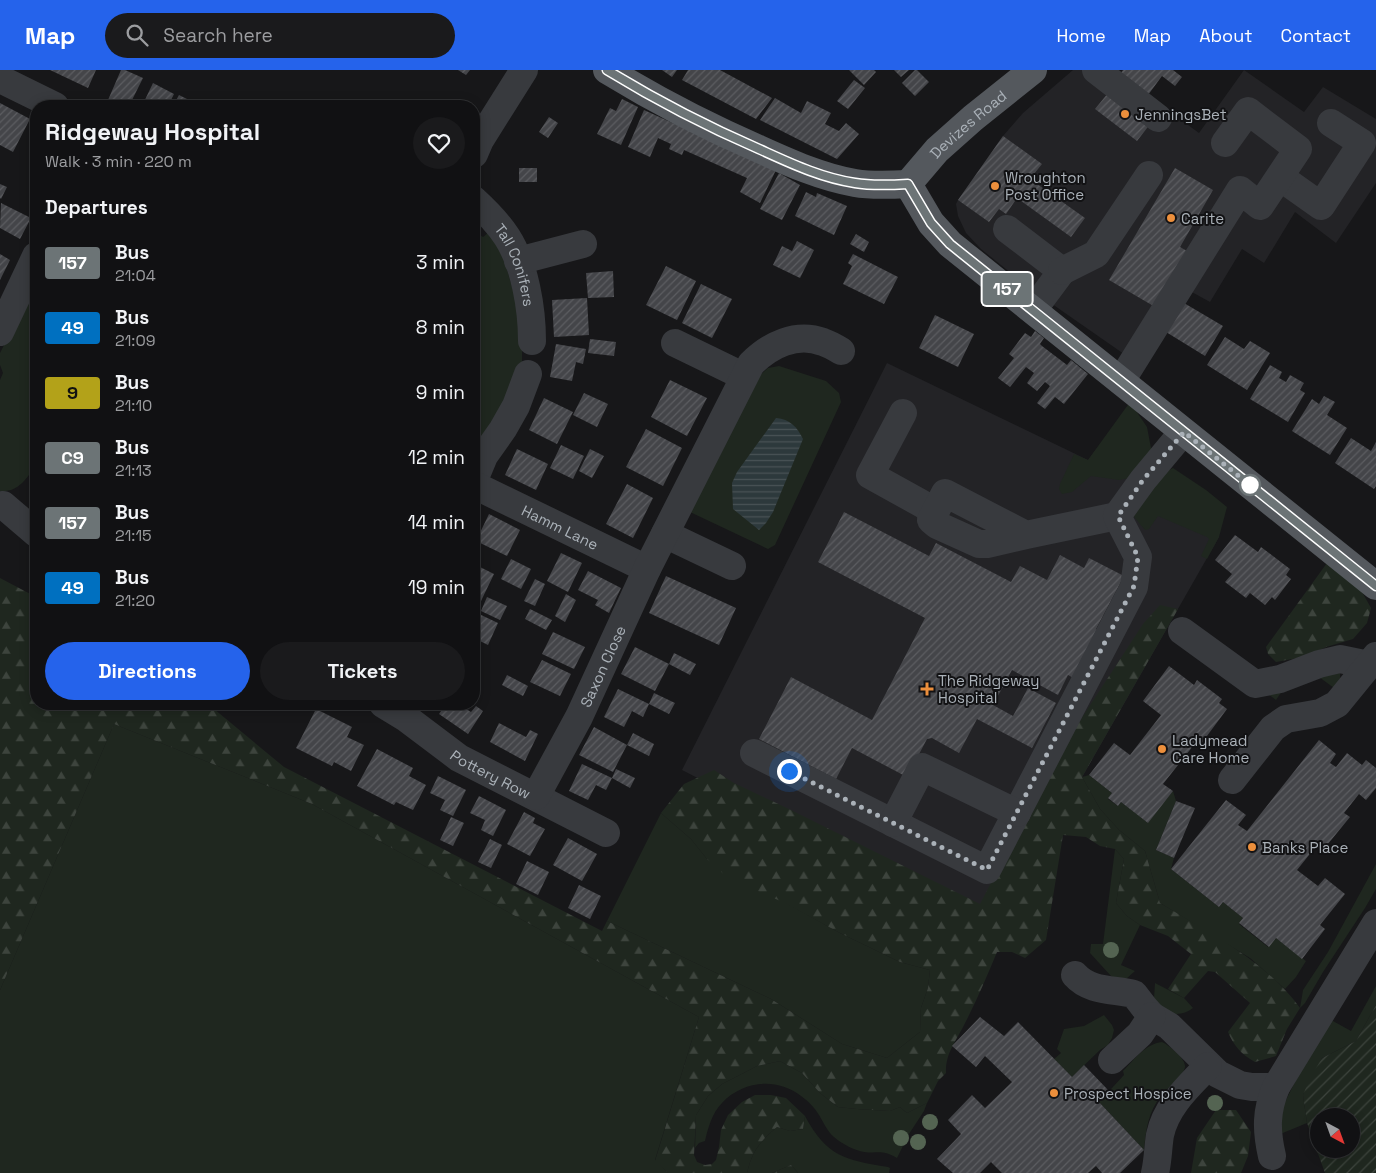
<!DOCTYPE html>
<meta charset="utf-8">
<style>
body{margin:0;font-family:"Space Grotesk",sans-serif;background:#1a1a1c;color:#f1f3f6;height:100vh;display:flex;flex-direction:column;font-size:19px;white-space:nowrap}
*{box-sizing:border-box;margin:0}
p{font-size:16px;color:#9c9da0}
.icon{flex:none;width:28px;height:28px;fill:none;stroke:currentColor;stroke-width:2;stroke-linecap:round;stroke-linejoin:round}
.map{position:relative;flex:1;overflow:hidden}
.sheet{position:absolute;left:30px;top:30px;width:450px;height:610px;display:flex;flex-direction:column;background:#111113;border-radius:20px;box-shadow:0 2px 12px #0003,0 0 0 1px #303133}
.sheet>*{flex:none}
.badge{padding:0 10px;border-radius:4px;font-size:18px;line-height:32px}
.needle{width:32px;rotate:139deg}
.tools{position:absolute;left:1310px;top:1038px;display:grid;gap:10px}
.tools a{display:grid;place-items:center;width:50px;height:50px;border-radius:50%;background:#111113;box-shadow:0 2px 12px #0003,0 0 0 1px #303133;font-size:25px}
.you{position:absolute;width:25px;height:25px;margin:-12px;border:4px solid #fff;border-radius:50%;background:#1a73e8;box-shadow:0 0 0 8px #1a73e833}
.map>.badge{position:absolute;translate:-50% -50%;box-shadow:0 0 0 2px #fff}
h2{padding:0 15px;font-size:19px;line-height:45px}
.round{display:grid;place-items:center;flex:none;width:52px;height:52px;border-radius:26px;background:#1a1a1c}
.headline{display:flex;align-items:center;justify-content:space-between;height:85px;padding:0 15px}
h1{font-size:24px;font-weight:700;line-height:38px}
.primary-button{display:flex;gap:10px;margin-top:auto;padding:10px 15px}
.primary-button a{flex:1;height:58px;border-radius:30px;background:#2563eb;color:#fff;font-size:20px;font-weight:700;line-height:58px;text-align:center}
.primary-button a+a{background:#1a1a1c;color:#f1f3f6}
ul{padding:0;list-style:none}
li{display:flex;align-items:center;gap:15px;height:65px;padding:0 15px}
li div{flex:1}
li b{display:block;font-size:19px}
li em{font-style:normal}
li .badge{min-width:55px;font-weight:700;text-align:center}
header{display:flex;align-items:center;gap:30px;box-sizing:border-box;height:70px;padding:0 25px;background:#2563eb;color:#fff}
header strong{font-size:24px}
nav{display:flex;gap:28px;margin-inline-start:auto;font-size:18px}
.search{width:350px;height:45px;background:#1a1a1c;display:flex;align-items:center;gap:12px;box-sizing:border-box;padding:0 18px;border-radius:28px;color:#9c9da0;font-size:19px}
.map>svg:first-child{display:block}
.built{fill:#232326}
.grass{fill:#1f271f}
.forest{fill:url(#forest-firs)}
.park{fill:url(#park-dots)}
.garden{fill:url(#garden-furrows);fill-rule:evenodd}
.water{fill:url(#water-rules)}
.building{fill:url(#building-hatch)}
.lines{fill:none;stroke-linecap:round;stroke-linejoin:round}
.minor{stroke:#383a3e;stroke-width:28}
.major{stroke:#54585d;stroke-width:28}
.tree{fill:#546452}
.line-casing{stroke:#fff;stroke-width:11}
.line{stroke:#6c7476;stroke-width:8}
.walk{stroke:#aab1b8;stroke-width:5;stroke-dasharray:0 9}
.poi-dot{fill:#ec8f3c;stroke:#121214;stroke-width:2}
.stop-dot{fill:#fff;stroke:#6c7476;stroke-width:2.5}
.labels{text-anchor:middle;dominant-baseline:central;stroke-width:4;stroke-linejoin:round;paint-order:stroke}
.poi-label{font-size:15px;fill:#aab1b8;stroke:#121214;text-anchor:start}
.street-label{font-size:15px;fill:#aab1b8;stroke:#121214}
</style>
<header>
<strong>Map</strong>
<div class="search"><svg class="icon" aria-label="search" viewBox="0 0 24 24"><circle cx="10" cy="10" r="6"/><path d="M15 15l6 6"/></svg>Search here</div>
<nav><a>Home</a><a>Map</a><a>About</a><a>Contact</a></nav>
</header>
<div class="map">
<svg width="1376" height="1103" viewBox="0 0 1376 1103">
<defs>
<pattern id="forest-firs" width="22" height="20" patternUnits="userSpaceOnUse" patternTransform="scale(1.25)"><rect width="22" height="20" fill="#1f271f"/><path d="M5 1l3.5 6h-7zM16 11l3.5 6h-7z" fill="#3d443d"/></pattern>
<pattern id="park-dots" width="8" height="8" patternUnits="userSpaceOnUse" patternTransform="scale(1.25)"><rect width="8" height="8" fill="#1f271f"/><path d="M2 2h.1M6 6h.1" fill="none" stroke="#3d443d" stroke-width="1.8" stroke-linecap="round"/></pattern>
<pattern id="garden-furrows" width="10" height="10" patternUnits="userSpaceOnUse" patternTransform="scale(1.25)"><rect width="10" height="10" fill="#1f271f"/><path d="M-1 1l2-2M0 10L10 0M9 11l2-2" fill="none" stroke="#3d443d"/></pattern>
<pattern id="water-rules" width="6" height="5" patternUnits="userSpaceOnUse" patternTransform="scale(1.25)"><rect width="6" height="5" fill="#2d393c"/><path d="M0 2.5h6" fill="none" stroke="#495356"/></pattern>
<pattern id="building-hatch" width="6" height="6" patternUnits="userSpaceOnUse" patternTransform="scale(1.25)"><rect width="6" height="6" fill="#444549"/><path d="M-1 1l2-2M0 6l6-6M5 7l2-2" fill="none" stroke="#5c5d61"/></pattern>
</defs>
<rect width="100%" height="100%" fill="#171719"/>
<!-- built -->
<path class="built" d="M1073 0H1113L1199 63 1244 0 1304 42 1323 17 1376 49V113L1336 173 1295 142 1264 193 1242 179 1210 232 1190 221 1144 298 1032 220 981 179 966 163 958 146 956 134 958 130 1003 66 1023 43Z
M887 293 1088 390 1097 378 1219 467 995 860 682 700Z"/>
<!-- grass -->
<path class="grass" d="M474 161 483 167 489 162 502 182 522 251V295L488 366 474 370Z
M36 212V382L33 388 35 396C27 409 17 423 0 421V310L3 303 0 295V283Z
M779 296 826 311 839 323 841 332 775 475 768 479 690 442 758 307 768 298Z
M1130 332 1147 357 1151 378 1154 381 1130 408 1119 410 1091 406 1072 422 1062 424 1059 419 1060 414 1074 384 1088 390Z
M1173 398 1206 420 1227 437 1219 467 1207 489 1201 486 1209 469 1207 467 1158 446 1149 459 1145 460 1134 447 1135 438 1169 400Z
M1338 600 1340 604V609L1334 618 1319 607 1284 618 1276 630 1263 620Z
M114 654 312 734 699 947 655 1090 668 1103H0V920Z
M1089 705 1112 723 1108 729 1118 736 1121 732 1148 752 1173 721 1176 731 1156 780 1174 788 1171 799 1219 837 1223 832 1243 848 1239 854 1268 877 1276 868 1306 891 1296 907 1285 919 1250 888 1160 833 1145 781 1119 760 1100 739 1082 707Z
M661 743 691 769 707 789 840 863 900 892 930 900 928 918 921 938 920 962 887 988 842 974 771 929 607 851Z
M1115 779 1124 789 1116 833 1127 846 1140 855 1121 895 1135 901 1125 910 1115 909 1111 906 1090 883 1091 874H1103Z
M1376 794V819L1365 838 1323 902 1305 933 1300 938 1303 920 1328 882Z
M1155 913 1184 928 1193 938C1184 945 1176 945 1165 942L1154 928Z
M1376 916V935L1356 971 1322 988 1303 1025 1307 1053 1278 1065 1277 1048 1300 1002 1328 952 1333 951 1351 961Z
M1104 945 1112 955 1114 960 1112 968 1108 975 1100 980 1072 1007 1054 989 1061 983 1057 979 1064 959 1084 956Z
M1162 972C1169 975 1185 988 1185 996 1186 1004 1166 1019 1161 1026 1148 1042 1146 1060 1144 1080L1099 1032 1124 1005 1123 1001C1135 989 1145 974 1162 972Z
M780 991 802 1003 820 1023 838 1037 857 1039 890 1041 900 1037 907 1043 927 1033 924 1041 909 1064 897 1088C881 1079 879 1084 864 1082 856 1081 840 1073 834 1067 827 1061 824 1053 819 1045 815 1038 808 1031 801 1026 776 1007 743 1011 722 1033 712 1043 708 1058 705 1071L699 1073 695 1078 696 1045 708 1026 722 1014 757 996Z
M805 1046C827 1087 845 1090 888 1097L890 1098 889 1103H798L791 1095 772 1103H747C752 1081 760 1071 777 1057L790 1061 803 1059Z"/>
<!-- forest -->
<path class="forest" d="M1327 493 1362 522 1371 538 1367 553 1353 569 1326 577 1308 586 1276 592 1268 584 1266 577Z
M0 508 36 527V634H208L284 697 602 861 607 851 771 929 842 974 887 988 920 962 921 938 928 918 930 900 900 892 840 863 785 833 728 808 707 789 691 769 661 743 684 714 714 700 734 713 791 740 980 834 1055 689 1143 554 1160 535 1178 539 1082 707 1100 739 1119 760 1145 781 1160 833C1209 863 1265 890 1300 938L1287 959 1276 986 1255 992C1241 984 1234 976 1228 962L1250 933 1215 902 1208 901 1184 928 1168 919 1191 884 1168 866 1140 855 1127 846 1116 833 1124 789 1115 779 1100 776 1086 767 1063 765 1046 870 1025 888 1012 882H997C987 906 977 930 965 953 957 970 945 983 946 1003L938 1011 927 1033 907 1043 900 1037 890 1041 857 1039 838 1037 820 1023 802 1003 780 991 757 996 722 1014 708 1026 696 1045 694 1085 697 1092 705 1095 712 1094 716 1090 719 1077 721 1060 728 1045 742 1032 755 1025H771L786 1028 805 1046 803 1059 790 1061 777 1057C760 1071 752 1081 747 1103H668L655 1091 699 947 312 734 114 654 0 920Z
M1216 1040H1236L1251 1062 1248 1086 1241 1103H1191L1197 1068Z
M791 1095 798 1103H772Z"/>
<!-- park -->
<path class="park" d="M474 223C480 241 478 266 474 285Z"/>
<!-- garden -->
<path class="garden" d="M1376 935V1103H1325L1307 1053 1303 1025 1309 1010 1322 988 1356 971ZM1319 1046H1351V1079H1319Z"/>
<!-- water -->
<path class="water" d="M776 348C790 349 797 357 803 369L773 442 766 453 759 460 733 439 732 413 737 402Z"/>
<!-- building -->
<path class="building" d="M50 0H96L88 18Z
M121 0H125L143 8 129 36H121L108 30Z
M458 0H470L466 5Z
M662 0H677L672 7Z
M688 0H720L772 28 756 49 682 10Z
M849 0H874L876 2 864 15Z
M894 0H909L901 7Z
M915 0H917L929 12 915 26 902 13Z
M1123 0H1173L1182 7 1175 16 1162 6 1148 25 1120 4Z
M854 10 865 18 848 39 837 31Z
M153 13 174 24 168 36H142Z
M1113 17 1154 49 1137 71 1095 39Z
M179 25 201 36H173Z
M775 28 801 43 807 31 831 43 825 54 839 61 846 53 859 64 837 89 760 50Z
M622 29 638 37 621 75 597 64 610 38 616 41Z
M0 33 30 49 13 82 0 75Z
M644 40 776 100 760 133 740 122 747 108 684 80 682 85 669 79 671 74 658 68 650 87 628 77Z
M549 47 558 53 548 68 539 62Z
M1003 66 1042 94 1030 109 1085 148 1071 167 1017 128 1006 144 999 139 989 152 958 130Z
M36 81V94L31 91Z
M519 98H537V112H519Z
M1175 98 1213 120 1180 177 1194 185 1162 241 1109 210Z
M779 103 800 115 782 150 760 139Z
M0 114 7 117 1 129 0 128Z
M806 122 816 127 817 123 847 136 834 165 795 146Z
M1 133 31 148 20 169 0 158Z
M856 164 869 172 864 182 850 174Z
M797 171 814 180 800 208 773 195 782 176 792 181Z
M0 184 10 190 0 210Z
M853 184 898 207 884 234 843 214 852 196 848 193Z
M666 196 696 211 677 250 646 235Z
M613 201 614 227 588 228 586 203Z
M701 214 732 229 712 268 682 253Z
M587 228 589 265 554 267 552 230Z
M1184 233 1223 256 1205 286 1166 262Z
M935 245 974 264 958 297 919 278Z
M1035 261 1044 268 1040 274 1042 276 1067 295 1071 290 1088 304 1064 334 1055 327 1045 339 1037 333 1050 316 1045 312 1037 321 1027 313 1034 303 1026 297 1010 317 998 308 1014 288 1009 284 1025 263 1031 267Z
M1225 267 1244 279 1250 271 1270 283 1247 320 1207 295Z
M590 269 616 272 614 286 588 283Z
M556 274 586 279 583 294 576 292 572 311 550 307Z
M1270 295 1282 302 1279 308 1286 312 1290 305 1304 313 1300 320 1305 323 1288 352 1250 329Z
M670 310 707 328 687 366 651 347Z
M584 323 608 334 597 357 573 345Z
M1324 326 1335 332 1327 345 1347 358 1330 385 1292 361 1312 329 1319 334Z
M544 328 573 342 557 374 529 360Z
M646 359 682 378 663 416 626 397Z
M1351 368 1371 381 1376 372V416L1374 419 1335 393Z
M561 375 584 386 573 409 550 398Z
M517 379 548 394 536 420 505 405Z
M590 379 604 386 592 408 579 401Z
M627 414 653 428 633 468 606 454Z
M844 442 929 486 936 473 1011 512 1020 496 1047 510 1060 485 1084 498 1089 488 1124 506 1096 559 1104 563 1079 611 1068 605 1058 625 1012 600 993 635 1013 646 1028 618 1056 633 1032 678 977 649 959 683 932 668 927 669 907 707 852 678 836 709 759 669 791 607 872 650 925 548 818 492Z
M489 444 520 460 507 486 476 471Z
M1235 465 1258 482 1261 477 1290 499 1286 505 1291 509 1275 530 1272 527 1265 535 1250 523 1246 528 1225 512 1232 504 1215 490Z
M561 483 582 493 568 522 547 511Z
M511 489 531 499 521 519 501 509Z
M474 494 494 504 481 531 474 527Z
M588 501 621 518 609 543 595 535 598 530 578 520Z
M666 506 736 538 719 575 649 543Z
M535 509 545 514 535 536 524 531Z
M566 524 576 530 565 552 555 546Z
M487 527 507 536 500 550 481 541Z
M530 539 552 550 546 560 525 549Z
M479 544 498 553 488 575 474 568V555Z
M553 562 585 577 574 599 542 584Z
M635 577 669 594 674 583 696 594 690 605 669 594 655 621 621 604Z
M542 590 571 604 560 626 530 612Z
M1169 596 1194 615 1197 610 1222 629 1219 633 1227 639 1201 674 1197 671 1163 714 1173 721 1148 753 1121 732 1118 736 1108 728 1112 723 1089 705 1114 673 1130 685 1161 645 1143 631Z
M507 605 528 616 523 626 502 615Z
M618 619 649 634 643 647 632 641 624 657 604 647Z
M654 623 675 633 669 644 649 634Z
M446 634H458L471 642 476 636 483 641 468 664 439 644Z
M316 639 352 657 347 667 364 675 351 701 334 692 332 696 296 678Z
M499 653 526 667 530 660 538 664 525 691 490 672Z
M594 657 627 675 633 663 654 674 649 686 627 675 613 702 579 685Z
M1319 670 1336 684 1330 693 1336 697 1347 683 1362 695 1366 690 1376 698V718L1366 730 1359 724 1344 743 1350 747 1323 780 1317 775 1297 800 1318 816 1325 808 1345 824 1320 855 1325 859 1302 889 1276 868 1269 877 1239 853 1243 848 1223 832 1219 837 1171 799 1226 730 1246 745 1238 755 1247 761Z
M377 679 413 698 409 706 426 715 413 740 396 732 394 735 357 716Z
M582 694 612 708 616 699 635 708 630 718 612 708 606 720 596 715 588 730 569 721Z
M438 706 466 720 453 746 440 740 445 730 430 723Z
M479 726 506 740 493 766 481 760 485 750 470 743Z
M1176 731 1195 738 1174 788 1156 780Z
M524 742 535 748 533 753 545 759 530 786 507 774Z
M451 747 464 753 453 776 440 770Z
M568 768 597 784 582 811 553 795Z
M490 769 502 775 491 798 478 792Z
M527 791 549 802 538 825 516 814Z
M579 815 601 826 590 849 568 838Z
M980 947 1004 966 1018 952 1072 1007 1084 995 1109 1021 1099 1032 1144 1080 1120 1103H1102L1096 1096 1088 1103H1002L991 1092 980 1103H953L937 1089 961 1064 948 1050 972 1025 985 1038 1012 1012 985 986 976 997 952 976Z"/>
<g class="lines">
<!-- minor -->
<g class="minor">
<path d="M1096 0 1158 48"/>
<path d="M0 9 55 36"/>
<path d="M474 84 480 70 524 0"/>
<path d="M1280 107 1321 136 1362 73 1331 53"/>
<path id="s1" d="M474 130C486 141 498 153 507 167 525 195 532 239 532 271"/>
<path d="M1007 159 1062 201 1033 240"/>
<path d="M518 191 583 174"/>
<path d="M1062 201 1096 184 1149 105"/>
<path d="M0 262 36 186"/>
<path d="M675 273 743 306"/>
<path d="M1121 311 1240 120 1260 136 1298 79 1248 41 1225 73"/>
<path d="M903 343 870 405 935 441"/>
<path d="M474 410 484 386 503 359 516 336 528 304"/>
<path id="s2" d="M474 415 647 499"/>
<path d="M3 435 36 463"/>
<path d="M665 464 732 496"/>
<path d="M1026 465 987 474H979L937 455 931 450 945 423 1026 465 1117 446"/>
<path d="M1182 561 1255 614 1280 609 1319 594 1340 589 1369 595"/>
<path id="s3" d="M383 634 406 648 459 688 606 763"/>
<path d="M754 683 987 800 1134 517 1138 487 1117 446 1143 410 1183 362"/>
<path d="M1232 710 1273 658 1286 649 1320 643 1337 634 1376 586"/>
<path id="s4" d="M536 726 579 647 647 499 751 294C770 275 796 262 823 272 829 274 836 278 841 281"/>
<path d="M893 753 922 697 1017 743"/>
<path d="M1075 905C1090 922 1114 919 1134 924L1144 937 1152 946 1169 956 1218 1004 1240 1015 1252 1017H1276"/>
<path d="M1112 990 1140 964 1152 946"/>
<path d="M1272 1086C1266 1060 1266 1041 1276 1017L1376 853"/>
<path d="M1155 1103C1158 1091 1158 1077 1160 1065 1166 1036 1189 1016 1208 996"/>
</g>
<!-- major -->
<g class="major">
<path d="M607 0C656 30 706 56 759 79 790 93 821 107 855 113 872 116 891 115 908 114"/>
<path d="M908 114 931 153 950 174 1376 516"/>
<path id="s5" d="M908 114 937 80 973 48 1033 0"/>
</g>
</g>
<!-- trees -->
<g class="tree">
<circle cx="1111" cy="880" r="8"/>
<circle cx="1215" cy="1033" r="8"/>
<circle cx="930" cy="1052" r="8"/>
<circle cx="901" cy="1068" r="8"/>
<circle cx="918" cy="1072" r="8"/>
</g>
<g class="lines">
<defs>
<path id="line" d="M607 0C656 30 706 56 759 79 790 93 821 108 855 113 872 116 891 115 908 114L931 153 950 174 1376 516"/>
</defs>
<!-- line casing -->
<use href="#line" class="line-casing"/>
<!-- line -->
<use href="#line" class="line"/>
<!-- walk -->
<path class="walk" d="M789 701 987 800 1134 516 1138 487 1118 446 1143 410 1184 362 1250 415"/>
</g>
<!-- markers -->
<g class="poi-dot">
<circle cx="1125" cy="44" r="5"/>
<circle cx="995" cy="116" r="5"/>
<circle cx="1171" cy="148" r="5"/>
<path d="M924.5 611.5h5v5h5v5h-5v5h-5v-5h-5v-5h5z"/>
<circle cx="1162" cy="679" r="5"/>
<circle cx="1252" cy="777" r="5"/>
<circle cx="1054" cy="1023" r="5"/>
</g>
<circle class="stop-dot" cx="1250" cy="415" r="10"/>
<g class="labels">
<!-- poi labels -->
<g class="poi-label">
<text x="1135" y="44">JenningsBet</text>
<text x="1005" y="107">Wroughton<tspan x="1005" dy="17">Post Office</tspan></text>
<text x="1181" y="148">Carite</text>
<text x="938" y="610">The Ridgeway<tspan x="938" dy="17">Hospital</tspan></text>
<text x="1172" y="670">Ladymead<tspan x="1172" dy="17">Care Home</tspan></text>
<text x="1262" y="777">Banks Place</text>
<text x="1064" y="1023">Prospect Hospice</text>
</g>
<!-- street labels -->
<g class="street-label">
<text stroke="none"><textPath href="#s5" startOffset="85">Devizes Road</textPath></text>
<text stroke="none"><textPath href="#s1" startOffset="79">Tall Conifers</textPath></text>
<text stroke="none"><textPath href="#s2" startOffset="96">Hamm Lane</textPath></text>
<text stroke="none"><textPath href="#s4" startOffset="146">Saxon Close</textPath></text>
<text stroke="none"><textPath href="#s3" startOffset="129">Pottery Row</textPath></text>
</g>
</g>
</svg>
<div class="tools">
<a><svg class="needle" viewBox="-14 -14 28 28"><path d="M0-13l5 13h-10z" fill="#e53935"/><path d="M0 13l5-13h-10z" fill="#9c9da0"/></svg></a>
</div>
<div class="you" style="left:789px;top:701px"></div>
<b class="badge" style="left:1007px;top:219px;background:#6c7476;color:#fff">157</b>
<section class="sheet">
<div class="headline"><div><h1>Ridgeway Hospital</h1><p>Walk · 3 min · 220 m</p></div><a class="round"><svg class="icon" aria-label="heart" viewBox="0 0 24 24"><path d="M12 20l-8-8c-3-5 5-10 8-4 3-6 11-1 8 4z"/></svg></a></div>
<h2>Departures</h2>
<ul>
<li><span class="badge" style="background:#6c7476;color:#fff">157</span><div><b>Bus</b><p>21:04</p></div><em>3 min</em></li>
<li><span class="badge" style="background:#0070c0;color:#fff">49</span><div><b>Bus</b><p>21:09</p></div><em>8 min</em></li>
<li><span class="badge" style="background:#b3a219;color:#111">9</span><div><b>Bus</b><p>21:10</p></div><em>9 min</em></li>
<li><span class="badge" style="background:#6c7476;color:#fff">C9</span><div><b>Bus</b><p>21:13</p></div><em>12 min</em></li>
<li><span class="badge" style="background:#6c7476;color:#fff">157</span><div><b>Bus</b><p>21:15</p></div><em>14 min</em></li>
<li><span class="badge" style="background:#0070c0;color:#fff">49</span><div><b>Bus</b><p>21:20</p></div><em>19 min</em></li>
</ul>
<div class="primary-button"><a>Directions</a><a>Tickets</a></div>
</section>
</div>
